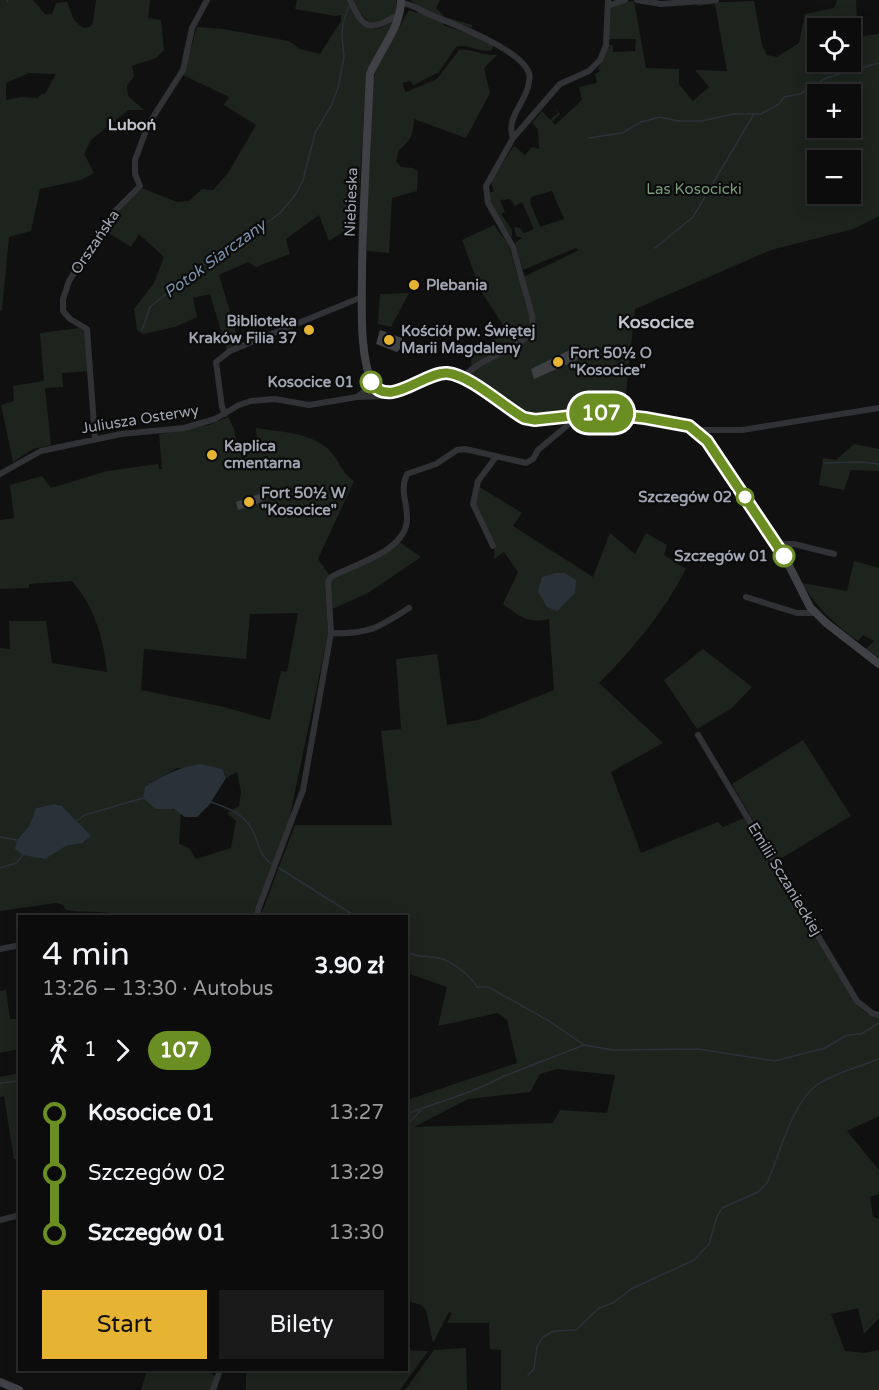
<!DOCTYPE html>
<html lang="pl">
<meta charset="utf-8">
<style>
body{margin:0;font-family:"Varela Round",sans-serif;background:#1a1a1b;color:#f1f3f6;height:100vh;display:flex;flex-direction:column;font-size:22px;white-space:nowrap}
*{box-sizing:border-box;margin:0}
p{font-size:20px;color:#9a9b9d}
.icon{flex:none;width:33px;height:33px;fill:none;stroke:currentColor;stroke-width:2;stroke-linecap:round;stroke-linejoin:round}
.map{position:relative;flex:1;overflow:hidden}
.details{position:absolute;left:18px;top:915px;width:390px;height:456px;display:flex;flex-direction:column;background:#0c0c0d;border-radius:0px;box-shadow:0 3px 15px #0003,0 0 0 2px #2c2c2e}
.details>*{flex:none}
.badge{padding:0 12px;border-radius:20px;font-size:21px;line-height:39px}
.controls{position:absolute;left:807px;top:18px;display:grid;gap:12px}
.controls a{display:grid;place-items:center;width:54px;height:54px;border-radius:0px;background:#0c0c0d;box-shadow:0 3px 15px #0003,0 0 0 2px #2c2c2e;font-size:30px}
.map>.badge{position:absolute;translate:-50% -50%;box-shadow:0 0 0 3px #fff}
.legs{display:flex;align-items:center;gap:9px;height:66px;padding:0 24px;font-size:20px}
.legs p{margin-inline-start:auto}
.headline{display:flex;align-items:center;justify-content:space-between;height:102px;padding:0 24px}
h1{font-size:33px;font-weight:600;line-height:45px}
.button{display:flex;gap:12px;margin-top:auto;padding:12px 24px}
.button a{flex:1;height:69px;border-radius:0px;background:#e7b333;color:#111;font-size:24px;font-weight:600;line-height:69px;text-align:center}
.button a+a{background:#1a1a1b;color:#f1f3f6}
ul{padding:0 24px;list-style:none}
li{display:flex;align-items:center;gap:21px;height:60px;font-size:22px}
li i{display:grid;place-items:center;width:9px;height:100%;margin:0 8px;background:currentColor}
li i::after{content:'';width:15px;height:15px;margin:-8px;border:4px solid;border-radius:50%;background:#0c0c0d}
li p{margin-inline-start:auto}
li:first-child i{background:linear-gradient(#0000 50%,currentColor 0)}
li:last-child i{background:linear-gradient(currentColor 50%,#0000 0)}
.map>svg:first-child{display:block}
.green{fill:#1d241e;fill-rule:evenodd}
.water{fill:#2a3239}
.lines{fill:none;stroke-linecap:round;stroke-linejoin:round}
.stream{stroke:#2a3239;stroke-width:1.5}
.building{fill:#3f4044}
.street{stroke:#313236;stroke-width:6}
.secondary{stroke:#404146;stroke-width:8}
.line-1-casing{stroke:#fff;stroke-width:14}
.line-1{stroke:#6b8e23;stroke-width:9}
.poi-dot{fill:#e7b333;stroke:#0b0b0c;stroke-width:2}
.stop-1-dot{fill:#fff;stroke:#6b8e23;stroke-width:3}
.labels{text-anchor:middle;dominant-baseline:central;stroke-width:4.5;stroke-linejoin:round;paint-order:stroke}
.park-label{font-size:15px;fill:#7a9c7d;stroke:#0b0b0c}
.street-label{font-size:15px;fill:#a2a6b2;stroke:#0b0b0c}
.poi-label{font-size:15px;font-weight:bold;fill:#a2a6b2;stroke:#0b0b0c;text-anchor:start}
.stop-label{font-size:15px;font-weight:bold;fill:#a2a6b2;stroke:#0b0b0c;text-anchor:end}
.neighbourhood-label{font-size:16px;font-weight:bold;fill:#c3c5ce;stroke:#0b0b0c}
.water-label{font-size:16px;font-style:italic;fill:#7a92ac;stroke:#0b0b0c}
.quarter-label{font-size:18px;font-weight:bold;fill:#c3c5ce;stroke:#0b0b0c}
</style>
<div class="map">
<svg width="879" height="1390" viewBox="0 0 879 1390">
<rect width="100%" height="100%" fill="#101011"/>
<!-- green -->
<path class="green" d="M0 0H33L45 14H52L56 3 67 2 74 20 83 28 90 27 93 22 96 0H150L148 18 161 20 164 50 156 58 132 66 134 76 127 86 128 96 144 110H128L91 140 84 154 94 173 81 180 40 189 31 231 9 237 2 310H0ZM29 73 56 74 45 94H41L38 98 21 97 6 100V83Z
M297 0H396L397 12 383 22 371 24 361 14 358 21C376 33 377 30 395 20L393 27 375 55 365 100 357 223 329 241 319 215 286 239 290 254 256 267 248 262 219 275 240 345 227 351 210 294 193 298 197 317 175 327 143 334 137 330 134 309 154 283 164 257 139 234 131 247 104 230 118 212 142 188 177 202 189 201 202 189 213 190 228 173 256 125 224 105 229 97 183 75 197 27 223 29 289 41 300 49 320 54 341 21V15L335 16 295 9Z
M410 0H440L436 8 445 17 472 25V28L445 19 443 25 475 36 493 45 492 50C480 54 469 43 456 47L439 72 414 85 410 81 402 83 406 92 437 79 459 50C471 48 483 56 497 55L484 68 490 93 466 138 414 119C413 136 411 140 399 150L396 161 401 167 413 168 418 172 417 191 392 198 389 253 367 251V178L373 81 378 64 409 10 417 13 424 9Z
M837 0H856L857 20 862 36 879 34V216L853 229 771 250 635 309 624 412 536 416 510 403 472 376 471 358 506 330 481 291 462 240 494 225 508 244 519 279 579 250 576 248 523 270 515 243 522 238 516 236 514 227 520 228 524 233 534 229 522 202 515 206 510 199 500 200 505 212 501 214 512 230V238L489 202 490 192H494L491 181 514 146 525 155 532 147 539 149 538 129 532 123 542 111 550 120 558 113 554 107 560 114 552 122 555 125 582 100 579 87 597 83 595 74 601 71 598 69 609 45H613V52L635 51 636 39H609V9L625 2 634 1 646 68 679 69V84L693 101 709 87 695 70 727 71 715 4 697 6V3L754 1 762 45 767 55 777 57 799 43 805 14 834 8ZM818 28H850V62H818ZM818 94H850V128H818ZM818 160H850V194H818ZM552 191 564 219 540 227 530 202 531 197Z
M409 293 391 327 378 324 380 294Z
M80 328 86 332 90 371 62 373 63 387 45 388 51 445 33 449 13 462 1 405 14 401 13 386 44 381 40 333Z
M228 417 234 429 237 445 257 440 256 428C279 432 314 432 331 452 341 463 340 471 354 481L318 559 330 576 325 581 328 634 289 820 254 916H109V913C97 911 72 913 65 909L63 905 56 903 0 911V648L10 649 9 621H46L52 663 107 672C104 639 94 606 72 581L29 584V588L0 589V520L14 518 10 485 42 476 51 488 107 471 158 464 159 469H162L159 434 209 425ZM298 613 287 672 281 671 270 720 224 707 141 690 144 649 246 659 250 614ZM177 768 225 774 226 778 237 772 241 792 239 806 227 813 236 821 231 848 196 859 189 848 179 844 181 812 165 807 150 783ZM58 804 67 811 86 841 66 846 45 858 41 859 17 840 29 826 36 808Z
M854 444 879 449V471L851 470 844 490 819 485 823 458 836 460Z
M478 486 522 513 513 526 593 577 610 533 635 554 646 533 667 545 664 555 686 569C664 612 633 649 599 683L663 743 611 772 641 853 718 822 723 827 744 818 855 1002 867 1014 879 1017V1116L847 1131 879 1170V1194L870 1197 873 1217 879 1219V1318L864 1334 858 1308 831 1314 845 1351 864 1353 879 1350V1390H501V1350L490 1349 489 1323H447L452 1313 449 1312 433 1343 426 1310 421 1305 407 1301V1100L517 1063 507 1020 498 1013 438 1026 447 987 407 973 406 916H261L262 912 295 825H392L381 731 401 729 396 659 437 654 447 725 478 720 554 690 549 619C528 624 520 617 503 604L518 572 504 552 494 559 495 546 474 504ZM557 1069 615 1075 607 1113 560 1110 553 1123 414 1127 468 1099 530 1092 540 1074Z
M398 541 421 557 368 593 332 609 330 583 334 577Z
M854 561 879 568V662L865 650 874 641 863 635 858 641C834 624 817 608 802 583L847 591Z
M703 649 752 687 732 708 697 729 664 680Z
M803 740 851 816 777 861 732 784Z
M6 990 10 1019H19V1049L0 1053V991Z
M19 1073V1159H14L4 1096 0 1097V1077Z
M466 1348 467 1390H405L434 1350Z
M407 1350 428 1351 400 1390H246V1370H406Z
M139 1370H212L211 1373 219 1380 216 1390H141L147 1371Z"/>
<!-- water -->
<path class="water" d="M555 573H565L576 580 575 593 557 611 547 607 538 591 542 577Z
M200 764 222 769 226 778 209 805 197 817H185L174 809H156L143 798 145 787C162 775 179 768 200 764Z
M55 804 62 806 91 836 82 843 66 846 45 859 23 855 15 849 17 840 29 826 36 808Z"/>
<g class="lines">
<!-- stream -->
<path class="stream" d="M7 2 8 0
M344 20 349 6
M588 138 622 133 641 122 660 117 678 121H702L733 114H761L779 104 784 97 800 94 826 78 879 63
M655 248 693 217 754 114
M142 330 150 307 194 271 261 227 280 213 296 194 303 180 315 133 331 106 338 88 344 57 342 35 343 22
M825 463 860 462 879 464
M211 802C228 808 245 814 253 831 259 845 259 854 271 864
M76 821 85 815 143 798
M0 837 17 840
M0 868 16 863 23 855
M279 868 355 916
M406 951C417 958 428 956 439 958 453 962 470 975 477 987H488L510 999 549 1021 584 1045 613 1050 698 1049 775 1061 825 1048 847 1035 861 1034 879 1023
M0 1083 20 1081
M406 1114 472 1091 507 1075 584 1045
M406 1126 420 1111
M528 1375 534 1369 537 1347 543 1337 554 1331 576 1330 599 1308 613 1303 631 1289 694 1260 709 1244 717 1217 722 1208 758 1192 767 1183C780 1154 792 1102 818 1084 837 1072 859 1067 879 1059"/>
</g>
<!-- building -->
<path class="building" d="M380 330 402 338V347L397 352 376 344Z
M578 346 581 353 577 360 534 379 531 369Z
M262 493 265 501 238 510 236 502Z"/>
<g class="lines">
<!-- street -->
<path class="street" d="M350 0C365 33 371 30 400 14
M637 0 661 4 716 0
M402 3C415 5 419 10 431 15 455 25 514 47 527 69 530 73 530 78 529 82 527 102 505 117 513 138
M608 6 625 0
M463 378C480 356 517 353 533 329L532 315 513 247 488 203 486 186 513 138 552 93 560 84 589 71 600 60 606 45 608 0
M357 397 372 385
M225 414 222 407 216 362 230 351 362 297
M697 430H742L879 408
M95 439 87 329 70 319 63 311V299L69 281 114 212 140 186 135 174V160L148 125 183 70 192 28 207 0
M0 474 41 451 121 434 184 428 215 419 239 405 251 401 275 399 309 405 357 397 388 396 396 393
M778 544H794L834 554
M493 546 473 504 478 481 496 457
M746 597 797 613H815
M331 633C368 635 380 627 409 608
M698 735 857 1001 872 1013 879 1015
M258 916V910L303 790 331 633 328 582 331 577C354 564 405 552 407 520 408 503 399 491 407 474L436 464 457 450 465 449 526 463 533 459 538 450 569 424V417
M0 949 20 945
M0 1220 20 1215
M213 1390 220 1370"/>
<!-- secondary -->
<path class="secondary" d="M401 0C401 28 380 49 370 74 367 140 363 205 362 271 362 308 359 350 372 385 396 403 412 379 437 374 464 369 501 404 524 418L535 420 600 413 645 418 689 426 707 441 778 544 810 607 825 622 879 664
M0 1382 19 1390"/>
</g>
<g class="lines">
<defs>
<path id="line-1" d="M371 382C389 410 423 372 447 373 470 375 503 406 524 418L535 420 600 413 645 418 689 426 707 441 784 556"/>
</defs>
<!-- line-1 casing -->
<use href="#line-1" class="line-1-casing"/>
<!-- line-1 -->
<use href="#line-1" class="line-1"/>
</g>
<!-- markers -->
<g class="poi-dot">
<circle cx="414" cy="285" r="6"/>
<circle cx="309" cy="330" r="6"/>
<circle cx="389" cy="340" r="6"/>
<circle cx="558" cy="362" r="6"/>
<circle cx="212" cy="455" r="6"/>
<circle cx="249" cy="502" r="6"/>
</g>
<g class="stop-1-dot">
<circle cx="371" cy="382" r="10"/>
<circle cx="745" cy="497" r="8"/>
<circle cx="784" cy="556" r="10"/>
</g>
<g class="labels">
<!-- park labels -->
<g class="park-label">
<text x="694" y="189">Las Kosocicki</text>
</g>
<!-- street labels -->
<g class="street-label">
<text transform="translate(351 202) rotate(-88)">Niebieska</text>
<text transform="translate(95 242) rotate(-56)">Orszańska</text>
<text transform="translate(140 419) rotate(-9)">Juliusza Osterwy</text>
<text transform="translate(785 879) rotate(59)">Emilii Sczanieckiej</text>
</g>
<!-- poi labels -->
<g class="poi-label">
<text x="426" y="285">Plebania</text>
<text x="297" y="321" text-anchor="end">Biblioteka<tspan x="297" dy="17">Kraków Filia 37</tspan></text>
<text x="401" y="331">Kościół pw. Świętej<tspan x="401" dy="17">Marii Magdaleny</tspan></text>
<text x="570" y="353">Fort 50½ O<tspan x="570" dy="17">"Kosocice"</tspan></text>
<text x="224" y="446">Kaplica<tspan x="224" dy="17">cmentarna</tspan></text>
<text x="261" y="493">Fort 50½ W<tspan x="261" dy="17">"Kosocice"</tspan></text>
</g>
<!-- stop labels -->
<g class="stop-label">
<text x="354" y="382">Kosocice 01</text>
<text x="732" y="497">Szczegów 02</text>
<text x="768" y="556">Szczegów 01</text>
</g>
<!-- neighbourhood labels -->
<g class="neighbourhood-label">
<text x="132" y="125">Luboń</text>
</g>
<!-- water labels -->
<g class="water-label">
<text transform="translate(215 259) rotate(-36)">Potok Siarczany</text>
</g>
<!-- quarter labels -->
<g class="quarter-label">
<text x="656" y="322">Kosocice</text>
</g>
</g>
</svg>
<div class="controls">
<a><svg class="icon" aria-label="locate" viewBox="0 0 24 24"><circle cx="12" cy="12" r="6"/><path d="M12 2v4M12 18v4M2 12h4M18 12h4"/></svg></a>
<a>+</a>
<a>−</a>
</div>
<b class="badge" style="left:601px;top:413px;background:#6b8e23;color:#fff">107</b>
<section class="details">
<div class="headline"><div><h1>4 min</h1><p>13:26 – 13:30 · Autobus</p></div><b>3.90 zł</b></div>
<div class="legs"><svg class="icon" aria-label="walk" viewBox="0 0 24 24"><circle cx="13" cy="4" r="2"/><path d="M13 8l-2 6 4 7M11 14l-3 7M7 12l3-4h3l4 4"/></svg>1<svg class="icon" aria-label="forward" viewBox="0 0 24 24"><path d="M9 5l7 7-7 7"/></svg><b class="badge" style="background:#6b8e23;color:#fff">107</b></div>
<ul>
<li><i style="color:#6b8e23"></i><b>Kosocice 01</b><p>13:27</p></li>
<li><i style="color:#6b8e23"></i><span>Szczegów 02</span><p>13:29</p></li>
<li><i style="color:#6b8e23"></i><b>Szczegów 01</b><p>13:30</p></li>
</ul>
<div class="button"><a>Start</a><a>Bilety</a></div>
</section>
</div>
